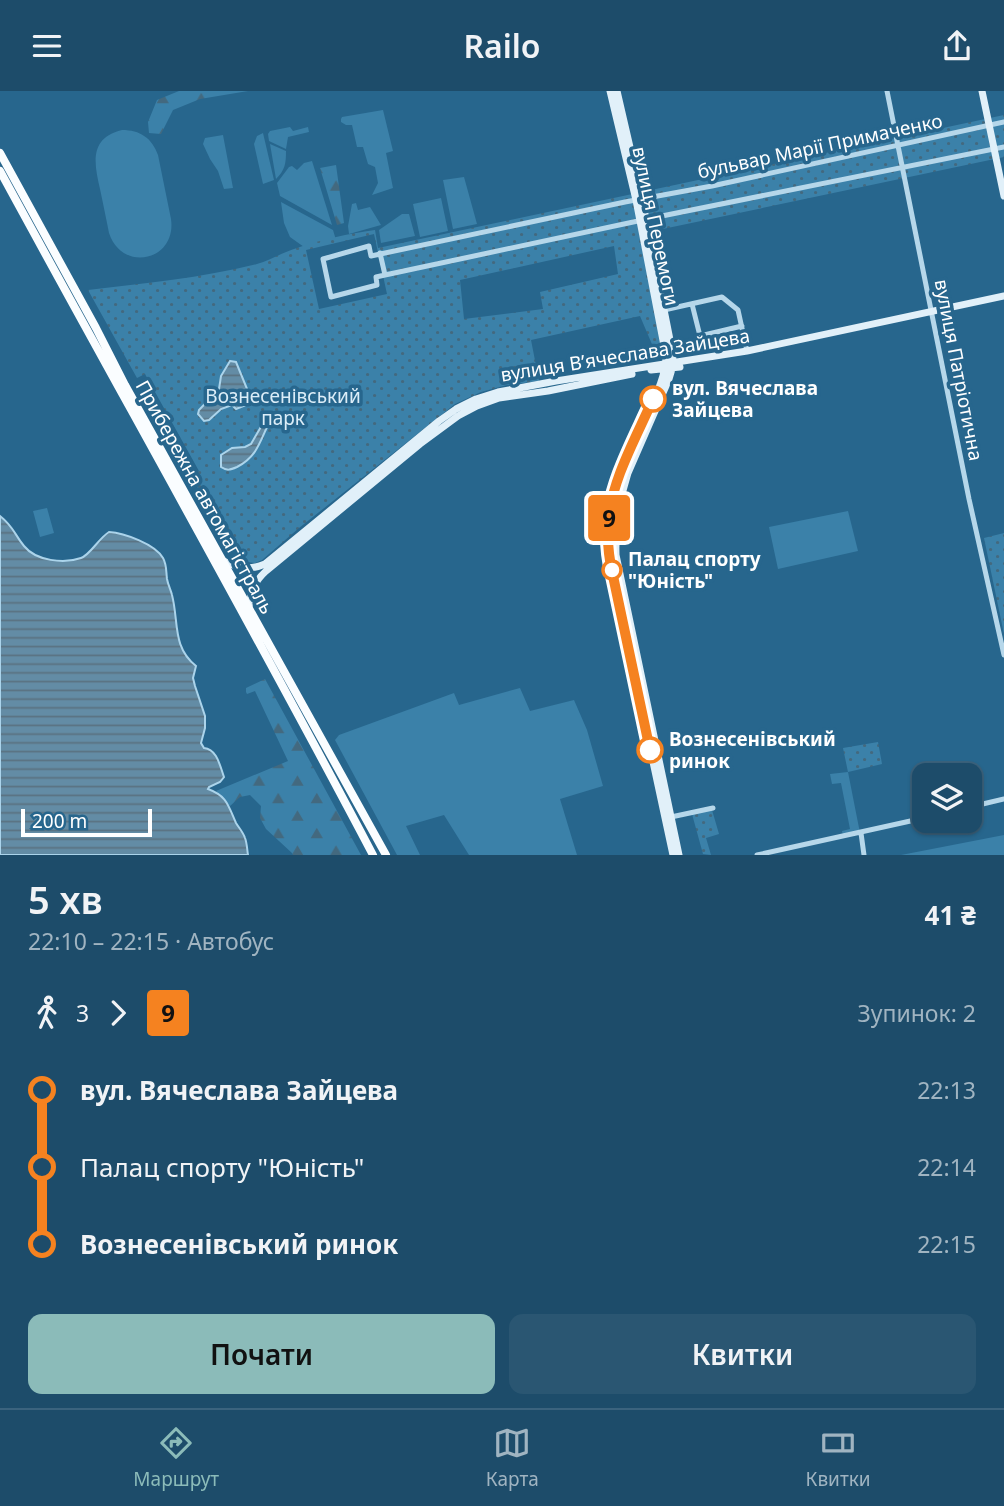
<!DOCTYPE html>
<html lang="uk">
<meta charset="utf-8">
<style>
body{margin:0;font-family:"Noto Sans",sans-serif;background:#2a5672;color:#f1f3f6;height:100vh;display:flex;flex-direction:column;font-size:26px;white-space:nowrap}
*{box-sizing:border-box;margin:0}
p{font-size:23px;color:#a0b4c1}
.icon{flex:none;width:38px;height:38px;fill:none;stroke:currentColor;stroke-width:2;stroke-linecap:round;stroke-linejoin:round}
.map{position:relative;height:764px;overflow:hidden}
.sheet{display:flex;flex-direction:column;background:#1d4c6a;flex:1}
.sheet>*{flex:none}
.badge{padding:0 14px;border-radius:5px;font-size:24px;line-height:46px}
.fabs{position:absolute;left:912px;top:672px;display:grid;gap:14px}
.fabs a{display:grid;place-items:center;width:70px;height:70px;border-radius:14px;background:#1d4c6a;box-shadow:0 2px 5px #0004,0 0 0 2px #3b637e;font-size:35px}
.scale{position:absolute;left:21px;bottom:18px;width:131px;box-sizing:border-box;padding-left:7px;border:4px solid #fff;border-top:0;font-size:19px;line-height:24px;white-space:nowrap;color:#fff;-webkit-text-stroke:5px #27668d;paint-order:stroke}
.map>.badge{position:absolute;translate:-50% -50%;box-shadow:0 0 0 4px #fff}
.legs{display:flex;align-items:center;gap:10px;height:77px;padding:0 28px;font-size:23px}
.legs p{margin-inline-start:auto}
.headline{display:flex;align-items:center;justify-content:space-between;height:119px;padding:0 28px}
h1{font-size:38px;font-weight:600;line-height:52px}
.action{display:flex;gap:14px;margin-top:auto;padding:14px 28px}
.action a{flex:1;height:80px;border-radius:14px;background:#8bbbb9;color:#111;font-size:28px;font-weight:600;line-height:80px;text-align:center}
.action a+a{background:#2a5672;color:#f1f3f6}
ul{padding:0 28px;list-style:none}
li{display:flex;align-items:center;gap:24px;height:77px;font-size:26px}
li i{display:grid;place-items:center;width:10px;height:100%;margin:0 9px;background:currentColor}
li i::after{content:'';width:18px;height:18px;margin:-9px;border:5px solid;border-radius:50%;background:#1d4c6a}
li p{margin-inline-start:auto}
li:first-child i{background:linear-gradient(#0000 50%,currentColor 0)}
li:last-child i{background:linear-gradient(currentColor 50%,#0000 0)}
header{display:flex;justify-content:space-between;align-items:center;height:91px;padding:0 28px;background:#1d4c6a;font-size:32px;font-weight:600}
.tab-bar{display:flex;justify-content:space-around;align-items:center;height:98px;border-top:2px solid #3b637e;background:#1d4c6a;font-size:19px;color:#a0b4c1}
.tab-bar a{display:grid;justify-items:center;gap:4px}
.tab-bar .on{color:#8bbbb9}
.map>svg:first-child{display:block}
.grass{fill:#3b81a9}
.forest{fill:url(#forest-firs)}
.park{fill:url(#park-dots);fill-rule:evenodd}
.water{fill:url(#water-rules);stroke:#abd4eb;stroke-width:2}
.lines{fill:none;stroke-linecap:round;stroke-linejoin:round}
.street{stroke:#b6d7ea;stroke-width:5}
.secondary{stroke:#e1f0f9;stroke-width:7}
.primary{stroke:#fafdff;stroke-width:8}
.line-1-casing{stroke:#fff;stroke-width:16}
.line-1{stroke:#f58220;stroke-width:10}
.stop-1-dot{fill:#fff;stroke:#f58220;stroke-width:3.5}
.labels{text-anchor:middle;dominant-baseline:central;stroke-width:7;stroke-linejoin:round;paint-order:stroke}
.street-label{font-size:19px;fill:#fff;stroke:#27668d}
.stop-label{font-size:19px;font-weight:bold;fill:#fff;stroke:#27668d;text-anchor:start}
.park-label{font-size:19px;fill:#dbedf8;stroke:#27668d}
</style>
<header><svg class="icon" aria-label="menu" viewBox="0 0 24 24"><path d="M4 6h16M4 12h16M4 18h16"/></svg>Railo<svg class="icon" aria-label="share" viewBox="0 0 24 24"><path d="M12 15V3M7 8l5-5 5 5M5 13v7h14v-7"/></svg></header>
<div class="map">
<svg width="1004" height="764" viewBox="0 0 1004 764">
<defs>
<pattern id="forest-firs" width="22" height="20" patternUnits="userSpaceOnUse" patternTransform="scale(1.75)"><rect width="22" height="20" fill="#3b81a9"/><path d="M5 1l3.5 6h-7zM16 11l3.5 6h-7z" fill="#43697f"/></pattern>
<pattern id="park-dots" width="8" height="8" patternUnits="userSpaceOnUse" patternTransform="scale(1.75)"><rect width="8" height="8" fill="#3b81a9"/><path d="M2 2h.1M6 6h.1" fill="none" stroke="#43697f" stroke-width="1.8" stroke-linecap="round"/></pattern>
<pattern id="water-rules" width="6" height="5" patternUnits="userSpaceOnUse" patternTransform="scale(1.75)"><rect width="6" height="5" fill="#638ca5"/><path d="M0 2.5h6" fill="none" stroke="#5a7281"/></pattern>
</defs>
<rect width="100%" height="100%" fill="#27668d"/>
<!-- grass -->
<path class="grass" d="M383 19 393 60 386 62 393 97 372 104 378 92 375 76 368 73 363 56H357L352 34H346L341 31V28L342 26Z
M290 36 293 40 308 36 309 41 288 46 286 58 269 50 268 43 270 40Z
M122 39C140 39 152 47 158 64L171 128C177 170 122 182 109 142 106 127 103 112 100 98 94 72 89 47 122 39Z
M263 42 274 89 263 93 254 53 257 45Z
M223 44 233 97 224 98 218 80 210 68 203 53 205 47Z
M270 53 286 60C286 73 285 79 276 88Z
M312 70 332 134 280 105 277 92 289 76 292 75 297 79 304 72Z
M464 86 477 133 453 138 443 89Z
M441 107 448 140 420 146 413 113Z
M281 111 333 139 336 149 304 156 290 146 284 132Z
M356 112 358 119 370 116 381 134 349 143 348 135 352 113Z
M402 123H409L415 145 381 152 379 139Z
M47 417 54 442 40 446 33 420Z
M848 420 858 460 778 478 769 436Z
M520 597 530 620 574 609 587 639 603 695 560 708 577 764H469L444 724 406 735 420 764H397L335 649 339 644 454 602 459 614Z
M848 681 860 742 843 745 842 740 850 738 841 692 832 693 830 683Z
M1004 744V764H901Z"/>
<!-- forest -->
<path class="forest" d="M179 0H248L200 8 173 19 161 43 149 42 148 31 157 9Z
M336 74 344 132 337 134 320 77Z
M265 588 361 764H293L292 762 266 738 260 727 261 715 250 704 240 706 230 715 216 700 288 670 255 600 247 603 246 601V597Z"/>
<!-- park -->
<path class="park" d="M1004 24V66L639 143 665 264 657 265 640 225 531 249 539 290 507 294 481 301 455 313 299 437 262 469 255 472 239 470 191 385 199 380 145 283 137 287 88 199C145 192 202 187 257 173 271 169 283 161 297 157 322 148 348 143 375 139L378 157ZM374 143 387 203 319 218 306 159ZM614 155 618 183 540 201 543 218 464 228 460 189Z
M1004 442V543L984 447Z
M878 651 882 673 848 681 843 657Z
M712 719 719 743 706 747 711 764 703 763 692 723Z"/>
<!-- water -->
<path class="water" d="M230 270 236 271 252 310 251 312 236 318 232 314 221 318 209 329 204 330 198 323 199 319 219 298 221 285Z
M262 334 267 336C259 354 255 367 237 376 230 379 227 380 221 376V364L232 357 245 356 251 353Z
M0 425C14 436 14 443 24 455 36 470 64 473 81 467 90 464 99 447 109 441 124 442 155 453 163 467 167 474 166 481 167 488 168 494 171 499 172 504 179 531 172 556 196 575L193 587 195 595 205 625V637L201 652 204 657C217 658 220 675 224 686L220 691 209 696 208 698C227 705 228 714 236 732 239 737 243 741 245 747 247 752 247 758 248 764H0Z"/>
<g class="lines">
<!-- street -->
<path class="street" d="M887 0 969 408 1004 564
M1004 31 712 95 625 111 371 165 369 155 323 168 331 206 377 194 376 186 385 184 652 127 1004 56
M380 162 385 184
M692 213 700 245 742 235
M664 219 722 206 738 219 747 260
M970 716 1004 708
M671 726 713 717
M861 742 864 764
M757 764 924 727"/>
<!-- secondary -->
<path class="secondary" d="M610 0 636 109 666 265C666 288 652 311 643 331 629 363 612 394 609 428 607 441 608 454 609 466L673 764
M617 0 642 108 673 264 672 278 669 288 628 382C619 410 615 435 616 464L679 764
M982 0 1004 105
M651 279 680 276
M222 469C236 477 249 480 265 473L439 330 456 318 476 308 498 301 556 290 747 260 1004 205
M249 516C251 500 254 491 266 480L420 353 458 325 477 315 499 307 548 300 632 283"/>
<!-- primary -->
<path class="primary" d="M0 62 96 237 125 294 386 764
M0 80C124 308 252 534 373 764"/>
</g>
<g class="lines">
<defs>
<path id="line-1" d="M650 659 613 485C609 468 607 449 608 431 612 388 636 347 653 308"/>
</defs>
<!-- line-1 casing -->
<use href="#line-1" class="line-1-casing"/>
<!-- line-1 -->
<use href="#line-1" class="line-1"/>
</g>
<!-- markers -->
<g class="stop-1-dot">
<circle cx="653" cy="308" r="12"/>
<circle cx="612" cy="479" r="9"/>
<circle cx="650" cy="659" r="12"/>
</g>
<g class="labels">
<!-- street labels -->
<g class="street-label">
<text transform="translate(820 55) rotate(-12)">бульвар Марії Примаченко</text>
<text transform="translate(656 135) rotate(78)">вулиця Перемоги</text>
<text transform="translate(625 264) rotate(-9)">вулиця Вʼячеслава Зайцева</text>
<text transform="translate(959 279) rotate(79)">вулиця Патріотична</text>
<text transform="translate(205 406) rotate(61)">Прибережна автомагістраль</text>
</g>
<!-- stop labels -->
<g class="stop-label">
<text x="672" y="297">вул. Вячеслава<tspan x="672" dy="22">Зайцева</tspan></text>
<text x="628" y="468">Палац спорту<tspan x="628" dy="22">"Юність"</tspan></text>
<text x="669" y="648">Вознесенівський<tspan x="669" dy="22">ринок</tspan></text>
</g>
<!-- park labels -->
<g class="park-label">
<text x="283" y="305">Вознесенівський<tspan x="283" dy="22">парк</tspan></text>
</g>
</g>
</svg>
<div class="fabs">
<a><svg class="icon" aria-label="layers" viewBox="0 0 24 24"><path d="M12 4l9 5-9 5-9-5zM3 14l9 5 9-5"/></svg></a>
</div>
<div class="scale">200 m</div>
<b class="badge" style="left:609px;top:427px;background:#f58220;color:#111">9</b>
</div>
<section class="sheet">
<div class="headline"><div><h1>5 хв</h1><p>22:10 – 22:15 · Автобус</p></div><b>41 ₴</b></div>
<div class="legs"><svg class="icon" aria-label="walk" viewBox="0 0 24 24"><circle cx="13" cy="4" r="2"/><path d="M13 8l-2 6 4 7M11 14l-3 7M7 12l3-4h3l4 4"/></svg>3<svg class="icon" aria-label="forward" viewBox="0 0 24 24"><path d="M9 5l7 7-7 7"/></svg><b class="badge" style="background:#f58220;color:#111">9</b><p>Зупинок: 2</p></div>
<ul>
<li><i style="color:#f58220"></i><b>вул. Вячеслава Зайцева</b><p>22:13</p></li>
<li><i style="color:#f58220"></i><span>Палац спорту &quot;Юність&quot;</span><p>22:14</p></li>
<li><i style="color:#f58220"></i><b>Вознесенівський ринок</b><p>22:15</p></li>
</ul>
<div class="action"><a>Почати</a><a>Квитки</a></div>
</section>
<nav class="tab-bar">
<a class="on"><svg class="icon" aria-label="directions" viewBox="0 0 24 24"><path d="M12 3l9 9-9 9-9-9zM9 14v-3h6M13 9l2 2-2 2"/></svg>Маршрут</a>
<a><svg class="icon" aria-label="map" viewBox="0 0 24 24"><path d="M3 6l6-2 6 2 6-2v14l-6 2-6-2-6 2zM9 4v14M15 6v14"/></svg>Карта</a>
<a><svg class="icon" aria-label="tickets" viewBox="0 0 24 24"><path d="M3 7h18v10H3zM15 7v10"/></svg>Квитки</a>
</nav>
